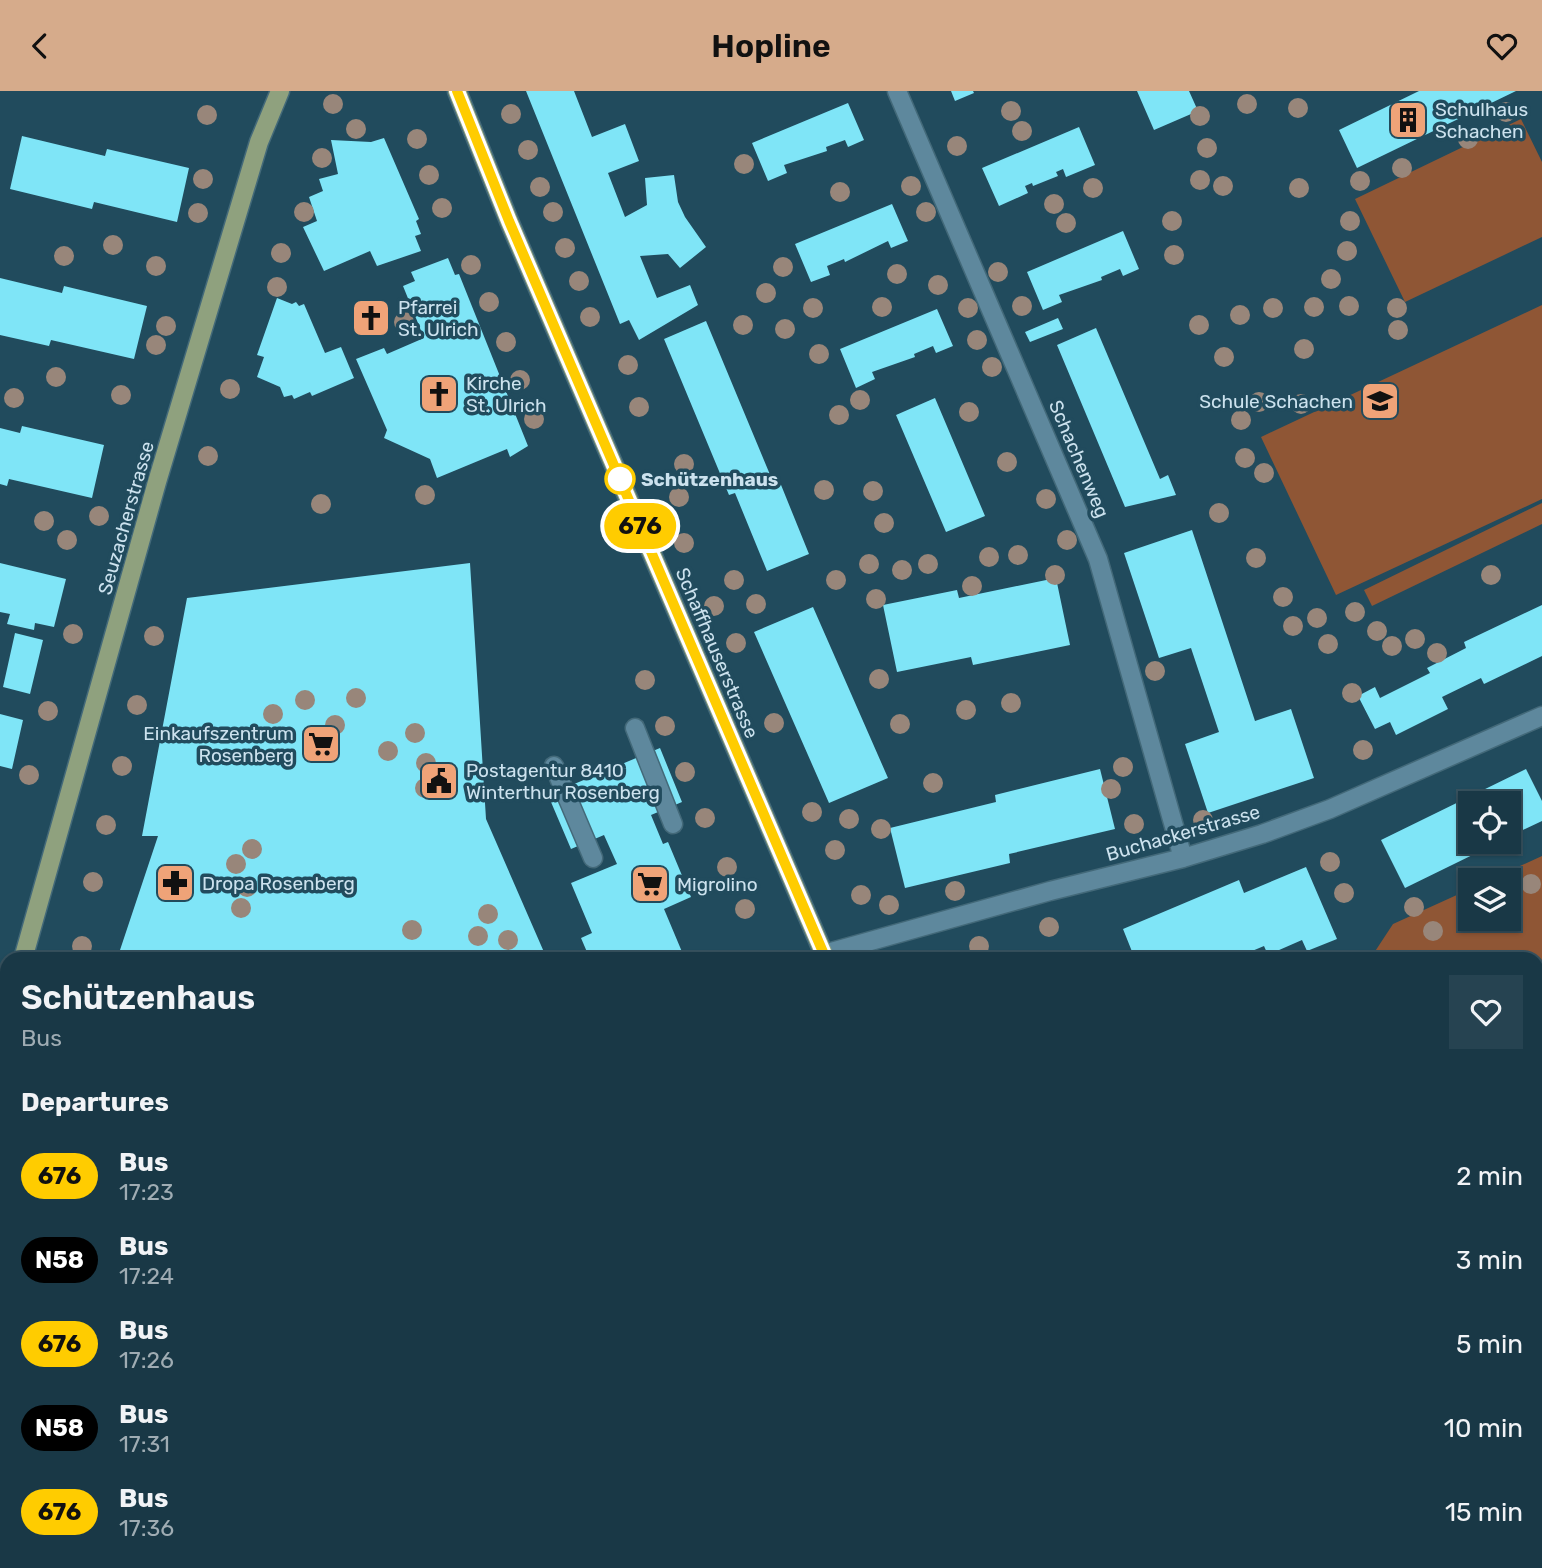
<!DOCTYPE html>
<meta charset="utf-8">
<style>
body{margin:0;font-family:Rubik,sans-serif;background:#264351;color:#f1f3f6;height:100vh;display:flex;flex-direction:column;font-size:26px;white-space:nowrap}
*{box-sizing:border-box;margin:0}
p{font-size:23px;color:#9facb3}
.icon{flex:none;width:38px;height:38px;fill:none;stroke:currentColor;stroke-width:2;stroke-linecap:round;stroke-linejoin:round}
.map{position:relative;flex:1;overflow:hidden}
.drawer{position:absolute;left:0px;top:861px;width:1544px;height:616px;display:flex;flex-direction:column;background:#193846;border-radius:21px 21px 0 0;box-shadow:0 2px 5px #0004,0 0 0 2px #37525f}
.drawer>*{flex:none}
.badge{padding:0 14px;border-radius:23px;font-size:24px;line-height:46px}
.controls{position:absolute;left:1458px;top:700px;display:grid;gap:14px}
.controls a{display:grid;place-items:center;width:63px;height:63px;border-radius:0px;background:#193846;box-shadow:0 2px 5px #0004,0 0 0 2px #37525f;font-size:35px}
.map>.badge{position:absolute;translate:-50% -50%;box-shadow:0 0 0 4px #fff}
h2{padding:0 21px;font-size:26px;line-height:63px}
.round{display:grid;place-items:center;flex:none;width:74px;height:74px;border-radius:0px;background:#264351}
.summary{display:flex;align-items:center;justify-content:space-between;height:119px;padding:0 21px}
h1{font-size:33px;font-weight:600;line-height:52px}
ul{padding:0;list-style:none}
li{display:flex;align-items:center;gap:21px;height:84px;padding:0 21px}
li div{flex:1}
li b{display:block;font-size:26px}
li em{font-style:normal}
li .badge{min-width:77px;font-weight:700;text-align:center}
header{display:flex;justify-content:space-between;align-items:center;height:91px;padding:0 21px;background:#d6ab8b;color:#111;font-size:32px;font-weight:600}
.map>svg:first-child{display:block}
.green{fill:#8f5635}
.water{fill:#341f6a}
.building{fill:#7fe5f7}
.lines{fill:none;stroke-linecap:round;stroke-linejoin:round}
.minor-casing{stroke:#436979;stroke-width:21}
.major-casing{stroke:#436979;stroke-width:21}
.minor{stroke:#5e889d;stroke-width:18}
.major{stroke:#8fa17e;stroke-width:18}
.tree{fill:#98867a}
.line-casing{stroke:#fff;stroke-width:16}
.line{stroke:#fc0;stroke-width:10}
.stop-dot{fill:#fff;stroke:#fc0;stroke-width:3.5}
.labels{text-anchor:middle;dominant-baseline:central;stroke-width:7;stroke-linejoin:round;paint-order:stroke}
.poi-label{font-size:19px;fill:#cce2ee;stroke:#214b5d;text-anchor:start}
.street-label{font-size:19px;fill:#cce2ee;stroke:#214b5d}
.stop-label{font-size:19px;font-weight:bold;fill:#cce2ee;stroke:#214b5d;text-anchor:start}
</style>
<header><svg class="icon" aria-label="back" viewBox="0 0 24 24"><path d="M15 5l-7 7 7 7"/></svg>Hopline<svg class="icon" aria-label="heart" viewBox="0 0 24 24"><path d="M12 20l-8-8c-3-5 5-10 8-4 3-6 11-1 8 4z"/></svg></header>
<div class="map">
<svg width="1542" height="1477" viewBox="0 0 1542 1477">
<rect width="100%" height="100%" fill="#214b5d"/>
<!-- green -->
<path class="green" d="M1521 28 1542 71V146L1405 211 1355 108Z
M1542 214V408L1336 504 1261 346Z
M1542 412V433L1372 515 1364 499Z
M1542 765V1477H1297L1292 1470H1536V868H1370L1393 833 1470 798V828H1508V789H1489Z
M0 1190H7V1470H1085L1088 1477H0Z"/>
<!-- water -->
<path class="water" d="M1542 882V1292L1537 1294 1536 884Z"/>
<!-- building -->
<path class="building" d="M526 0H574L592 46 625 33 639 70 608 82 625 126 647 114 645 87 674 84 678 111 685 126 706 156 680 177 668 163 640 165 657 207 690 194 698 214 639 249 629 229 620 233Z
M951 0H973L974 2 955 10Z
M1137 0H1189L1198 20 1154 39Z
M1419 0H1516L1357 77 1339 39Z
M848 12 864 49 848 56 845 49 826 56 827 60 784 74 787 82 768 90 752 52Z
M1079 36 1095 74 1066 86 1063 78 1056 81 1058 85 1033 95 1032 92 1025 95 1028 102 999 115 982 77Z
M22 45 105 65 107 58 189 77 177 131 94 111 92 118 10 98Z
M384 47 419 128 416 130 421 143 415 145 421 160 377 175 370 160 324 180 303 136 317 130 309 106 323 100 319 88 338 83 331 49 371 51Z
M892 113 908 150 891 157 888 150 845 171 844 168 827 175 830 184 811 191 795 153Z
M1123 140 1139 178 1123 185 1120 178 1101 186 1102 189 1059 204 1062 211 1043 219 1027 181Z
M448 167 455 184 459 183 528 355 510 366 507 358 437 387 430 368 384 347 387 339 356 268 384 257 387 263 424 247 403 195 415 190 411 181Z
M0 187 62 202 64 195 147 215 134 268 51 249 49 255 0 244Z
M277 207 292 213 296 211 299 215 304 213 325 262 341 256 354 287 312 305 310 301 294 308 292 304 284 306 280 296 257 286 264 266 257 264Z
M937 218 953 255 936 262 933 255 914 263 915 266 872 281 875 288 856 297 840 258Z
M1058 227 1063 238 1030 251 1025 241Z
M706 230 771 386 777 384 809 463 767 480 735 402 729 404 664 248Z
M1096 237 1160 388 1168 384 1176 404 1125 416 1057 254Z
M935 307 985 425 946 441 896 324Z
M22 335 104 354 92 407 9 388 7 395 0 393V337L20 342Z
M1192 439 1255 630 1291 618 1314 687 1208 722 1185 653 1219 641 1191 557 1159 567 1124 462Z
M0 472 66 488 54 536 35 532 34 539 7 533 10 523 0 521Z
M470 472 486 728 547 868H117L158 745H142L187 507Z
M1056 487 1070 554 973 574 971 566 897 581 883 514 957 499 959 507Z
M1542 514V565L1484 593 1481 587 1442 606 1448 618 1396 644 1390 631 1375 638 1358 605 1375 596 1380 607 1430 582 1427 577 1466 557 1464 551Z
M813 516 888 687 829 712 754 541Z
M15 542 43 549 30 603 3 596Z
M0 623 23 629 12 678 0 675Z
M660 657 682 711 651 724 663 753 668 751 691 806 664 818 685 868H590L581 847 592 842 571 792 617 773 604 744 571 758 548 704Z
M1100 678 1115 738 1009 763 1010 772 905 797 890 737 996 711 995 704Z
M1526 678 1542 710V730L1508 746V712H1470V751H1499L1405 797 1381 749Z
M1306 776 1337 848 1307 860 1302 849 1268 864 1264 855 1233 868H1135L1123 838 1239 789 1244 802Z
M0 1240 7 1241 1 1268H0Z
M2 1374H7V1395H4Z
M73 1470H103L101 1477Z
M894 1470 896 1477H872V1476Z
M1137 1470H1207L1191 1477H1184L1181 1471 1168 1477H1140Z"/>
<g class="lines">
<defs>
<path id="minor" d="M897 0 1098 468 1183 767
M635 637 673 733
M554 675 593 767
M824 863 1050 800 1183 767 1262 743 1330 718 1542 625
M0 1141 7 1143
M1536 1373 1542 1371
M1340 1470 1351 1477
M1262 1477 1280 1470"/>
<path id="major" d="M457 0 509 130 826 868
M23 868 157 391 259 51 280 0
M0 947 7 923
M1085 1470 1088 1477"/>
</defs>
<!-- minor casing -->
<use href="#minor" class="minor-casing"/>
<!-- major casing -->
<use href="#major" class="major-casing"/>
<!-- minor -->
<use href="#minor" class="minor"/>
<!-- major -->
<use href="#major" class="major"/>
</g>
<!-- trees -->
<g class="tree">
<circle cx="333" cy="13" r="10"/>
<circle cx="1247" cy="13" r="10"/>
<circle cx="1298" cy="17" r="10"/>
<circle cx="1011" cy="20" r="10"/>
<circle cx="1506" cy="21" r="10"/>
<circle cx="511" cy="23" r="10"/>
<circle cx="207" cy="24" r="10"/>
<circle cx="1200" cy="25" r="10"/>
<circle cx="356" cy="38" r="10"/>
<circle cx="1022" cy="40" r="10"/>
<circle cx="417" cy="48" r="10"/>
<circle cx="1468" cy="48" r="10"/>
<circle cx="957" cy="55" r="10"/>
<circle cx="1207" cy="57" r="10"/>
<circle cx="528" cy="59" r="10"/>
<circle cx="322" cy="67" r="10"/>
<circle cx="744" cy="73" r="10"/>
<circle cx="1402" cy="77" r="10"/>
<circle cx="429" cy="84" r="10"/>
<circle cx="203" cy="88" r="10"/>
<circle cx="1200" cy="89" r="10"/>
<circle cx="1360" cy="90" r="10"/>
<circle cx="911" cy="95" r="10"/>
<circle cx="1223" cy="95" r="10"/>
<circle cx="540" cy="96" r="10"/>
<circle cx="1093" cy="97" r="10"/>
<circle cx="1299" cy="97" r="10"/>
<circle cx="840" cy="101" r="10"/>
<circle cx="1054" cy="113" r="10"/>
<circle cx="442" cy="117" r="10"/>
<circle cx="304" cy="121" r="10"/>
<circle cx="553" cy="121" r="10"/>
<circle cx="926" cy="121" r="10"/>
<circle cx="198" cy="122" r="10"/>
<circle cx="1172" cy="130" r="10"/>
<circle cx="1350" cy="130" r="10"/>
<circle cx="1066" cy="132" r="10"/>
<circle cx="113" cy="154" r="10"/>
<circle cx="565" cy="157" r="10"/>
<circle cx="1347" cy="160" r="10"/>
<circle cx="281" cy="162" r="10"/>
<circle cx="1174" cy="164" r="10"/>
<circle cx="64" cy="165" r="10"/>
<circle cx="471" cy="174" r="10"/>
<circle cx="156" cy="175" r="10"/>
<circle cx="783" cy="176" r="10"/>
<circle cx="998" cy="181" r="10"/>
<circle cx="897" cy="183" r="10"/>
<circle cx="1331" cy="188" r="10"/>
<circle cx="579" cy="190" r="10"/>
<circle cx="938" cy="194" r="10"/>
<circle cx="277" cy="196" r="10"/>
<circle cx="766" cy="202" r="10"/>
<circle cx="489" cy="211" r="10"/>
<circle cx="1022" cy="215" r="10"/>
<circle cx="1349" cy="215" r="10"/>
<circle cx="882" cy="216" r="10"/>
<circle cx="1314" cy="216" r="10"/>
<circle cx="813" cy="217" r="10"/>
<circle cx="968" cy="217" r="10"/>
<circle cx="1273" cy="217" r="10"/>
<circle cx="1397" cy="217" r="10"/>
<circle cx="1240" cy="224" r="10"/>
<circle cx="590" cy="226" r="10"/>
<circle cx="404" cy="231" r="10"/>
<circle cx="743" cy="234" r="10"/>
<circle cx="1199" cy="234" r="10"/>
<circle cx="166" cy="235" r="10"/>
<circle cx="785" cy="238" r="10"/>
<circle cx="1398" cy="239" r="10"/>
<circle cx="977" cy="249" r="10"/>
<circle cx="506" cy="251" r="10"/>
<circle cx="156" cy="254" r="10"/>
<circle cx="1304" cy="258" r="10"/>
<circle cx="819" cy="263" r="10"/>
<circle cx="1224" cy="266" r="10"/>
<circle cx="628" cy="274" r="10"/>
<circle cx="992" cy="276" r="10"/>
<circle cx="56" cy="286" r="10"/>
<circle cx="520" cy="289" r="10"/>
<circle cx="230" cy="298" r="10"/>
<circle cx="121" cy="304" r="10"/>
<circle cx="14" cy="307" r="10"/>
<circle cx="860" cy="309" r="10"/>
<circle cx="1259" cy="311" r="10"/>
<circle cx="1301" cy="313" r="10"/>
<circle cx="639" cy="316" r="10"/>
<circle cx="969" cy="321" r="10"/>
<circle cx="839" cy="324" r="10"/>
<circle cx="534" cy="328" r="10"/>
<circle cx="1241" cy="329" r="10"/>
<circle cx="208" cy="365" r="10"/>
<circle cx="1245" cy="367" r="10"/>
<circle cx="1007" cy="371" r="10"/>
<circle cx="684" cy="373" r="10"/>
<circle cx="1264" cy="382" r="10"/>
<circle cx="824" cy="399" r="10"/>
<circle cx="873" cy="400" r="10"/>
<circle cx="425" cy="404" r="10"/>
<circle cx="679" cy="406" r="10"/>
<circle cx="1046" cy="408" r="10"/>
<circle cx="321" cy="413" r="10"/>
<circle cx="1219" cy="422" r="10"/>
<circle cx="99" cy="425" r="10"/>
<circle cx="44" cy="430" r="10"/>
<circle cx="884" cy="432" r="10"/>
<circle cx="67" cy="449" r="10"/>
<circle cx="1067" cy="449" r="10"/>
<circle cx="684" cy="452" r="10"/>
<circle cx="1018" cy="464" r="10"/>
<circle cx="989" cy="466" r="10"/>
<circle cx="1256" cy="467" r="10"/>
<circle cx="869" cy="473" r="10"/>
<circle cx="928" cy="473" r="10"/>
<circle cx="902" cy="479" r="10"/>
<circle cx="1055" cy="484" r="10"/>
<circle cx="1491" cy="484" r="10"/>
<circle cx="734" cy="489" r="10"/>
<circle cx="836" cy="489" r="10"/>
<circle cx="972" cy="495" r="10"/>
<circle cx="1283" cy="506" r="10"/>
<circle cx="876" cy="508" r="10"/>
<circle cx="756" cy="513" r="10"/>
<circle cx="714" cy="515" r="10"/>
<circle cx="1355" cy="521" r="10"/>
<circle cx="1317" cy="527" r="10"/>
<circle cx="1293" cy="535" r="10"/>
<circle cx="1377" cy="540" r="10"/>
<circle cx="73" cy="543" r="10"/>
<circle cx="154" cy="545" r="10"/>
<circle cx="1415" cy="548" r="10"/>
<circle cx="736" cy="552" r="10"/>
<circle cx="1328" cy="553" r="10"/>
<circle cx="1392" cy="555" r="10"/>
<circle cx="1437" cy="562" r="10"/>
<circle cx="1155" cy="580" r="10"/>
<circle cx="879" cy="588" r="10"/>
<circle cx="645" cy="589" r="10"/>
<circle cx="1352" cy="602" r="10"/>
<circle cx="356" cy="607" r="10"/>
<circle cx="305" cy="609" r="10"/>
<circle cx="1011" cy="612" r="10"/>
<circle cx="137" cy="614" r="10"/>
<circle cx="966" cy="619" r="10"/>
<circle cx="48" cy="620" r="10"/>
<circle cx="273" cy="623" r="10"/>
<circle cx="774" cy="632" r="10"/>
<circle cx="900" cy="633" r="10"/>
<circle cx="335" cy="634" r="10"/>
<circle cx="665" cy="635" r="10"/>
<circle cx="415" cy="642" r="10"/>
<circle cx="1363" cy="659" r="10"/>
<circle cx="388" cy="660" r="10"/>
<circle cx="426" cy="672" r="10"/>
<circle cx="122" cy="675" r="10"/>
<circle cx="1123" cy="676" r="10"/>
<circle cx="685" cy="681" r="10"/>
<circle cx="29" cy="684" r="10"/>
<circle cx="933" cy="692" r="10"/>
<circle cx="425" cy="697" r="10"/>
<circle cx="1111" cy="698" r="10"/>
<circle cx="812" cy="721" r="10"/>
<circle cx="705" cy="727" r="10"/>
<circle cx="849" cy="728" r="10"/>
<circle cx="1203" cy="729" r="10"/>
<circle cx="1134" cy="733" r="10"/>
<circle cx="106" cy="734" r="10"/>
<circle cx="881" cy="738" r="10"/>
<circle cx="252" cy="758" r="10"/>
<circle cx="835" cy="759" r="10"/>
<circle cx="1330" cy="771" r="10"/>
<circle cx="236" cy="773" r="10"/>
<circle cx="727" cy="776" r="10"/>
<circle cx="93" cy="791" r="10"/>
<circle cx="1531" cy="793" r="10"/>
<circle cx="247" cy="796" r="10"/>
<circle cx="955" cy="800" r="10"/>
<circle cx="1344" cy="802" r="10"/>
<circle cx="861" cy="804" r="10"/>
<circle cx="889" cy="814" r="10"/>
<circle cx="1414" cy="816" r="10"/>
<circle cx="241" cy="817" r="10"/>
<circle cx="745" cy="818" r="10"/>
<circle cx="488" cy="823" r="10"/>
<circle cx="1049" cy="836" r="10"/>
<circle cx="412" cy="839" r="10"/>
<circle cx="1433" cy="840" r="10"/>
<circle cx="478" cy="845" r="10"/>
<circle cx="508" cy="849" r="10"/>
<circle cx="82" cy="855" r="10"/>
<circle cx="979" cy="855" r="10"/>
</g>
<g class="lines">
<defs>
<path id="line" d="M457 0 509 130 826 868"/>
</defs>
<!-- line casing -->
<use href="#line" class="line-casing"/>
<!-- line -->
<use href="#line" class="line"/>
</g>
<!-- icons -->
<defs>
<symbol id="building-square" viewBox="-11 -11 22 22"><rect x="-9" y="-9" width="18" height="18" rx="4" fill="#efa378" stroke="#214b5d"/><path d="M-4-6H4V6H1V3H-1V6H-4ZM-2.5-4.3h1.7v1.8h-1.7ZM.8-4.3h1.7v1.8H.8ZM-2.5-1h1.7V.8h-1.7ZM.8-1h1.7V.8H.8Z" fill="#111"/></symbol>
<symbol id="church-square" viewBox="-11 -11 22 22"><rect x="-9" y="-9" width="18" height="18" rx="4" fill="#efa378" stroke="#214b5d"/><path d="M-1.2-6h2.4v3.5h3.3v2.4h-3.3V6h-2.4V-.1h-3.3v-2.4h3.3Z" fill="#111"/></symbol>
<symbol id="school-square" viewBox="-11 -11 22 22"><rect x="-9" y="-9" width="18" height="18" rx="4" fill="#efa378" stroke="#214b5d"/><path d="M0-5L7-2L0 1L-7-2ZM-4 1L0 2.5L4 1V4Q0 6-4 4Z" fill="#111"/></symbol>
<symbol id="supermarket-square" viewBox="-11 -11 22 22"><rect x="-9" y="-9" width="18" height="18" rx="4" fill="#efa378" stroke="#214b5d"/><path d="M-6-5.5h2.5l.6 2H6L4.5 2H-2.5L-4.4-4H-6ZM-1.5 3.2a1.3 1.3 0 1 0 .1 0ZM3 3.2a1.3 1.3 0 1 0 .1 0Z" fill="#111"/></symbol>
<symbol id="civic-square" viewBox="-11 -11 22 22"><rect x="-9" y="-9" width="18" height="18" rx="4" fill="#efa378" stroke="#214b5d"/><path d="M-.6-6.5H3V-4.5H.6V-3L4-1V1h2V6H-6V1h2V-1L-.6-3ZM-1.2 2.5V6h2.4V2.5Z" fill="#111"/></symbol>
<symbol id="pharmacy-square" viewBox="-11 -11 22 22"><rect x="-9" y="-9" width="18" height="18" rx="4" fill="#efa378" stroke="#214b5d"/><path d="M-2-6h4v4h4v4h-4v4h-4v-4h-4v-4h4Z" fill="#111"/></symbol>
</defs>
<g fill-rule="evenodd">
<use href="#building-square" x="1386" y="7" width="44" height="44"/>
<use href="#church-square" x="349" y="205" width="44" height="44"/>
<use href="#church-square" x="417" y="281" width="44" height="44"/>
<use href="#school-square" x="1358" y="288" width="44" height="44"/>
<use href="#supermarket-square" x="299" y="631" width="44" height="44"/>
<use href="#civic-square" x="417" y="668" width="44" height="44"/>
<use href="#pharmacy-square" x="153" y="770" width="44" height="44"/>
<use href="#supermarket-square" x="628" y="771" width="44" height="44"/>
</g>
<!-- markers -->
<circle class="stop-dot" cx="620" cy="388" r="14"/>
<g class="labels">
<!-- poi labels -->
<g class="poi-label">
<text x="1435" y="18">Schulhaus<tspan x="1435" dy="22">Schachen</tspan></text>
<text x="398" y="216">Pfarrei<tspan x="398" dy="22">St. Ulrich</tspan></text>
<text x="466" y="292">Kirche<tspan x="466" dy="22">St. Ulrich</tspan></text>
<text x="1353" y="310" text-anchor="end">Schule Schachen</text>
<text x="294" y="642" text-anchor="end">Einkaufszentrum<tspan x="294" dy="22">Rosenberg</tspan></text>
<text x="466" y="679">Postagentur 8410<tspan x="466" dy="22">Winterthur Rosenberg</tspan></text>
<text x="202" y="792">Dropa Rosenberg</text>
<text x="677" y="793">Migrolino</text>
</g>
<!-- street labels -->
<g class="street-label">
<text transform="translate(1079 368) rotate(67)">Schachenweg</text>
<text transform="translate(126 427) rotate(-74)">Seuzacherstrasse</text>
<text transform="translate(717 562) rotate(67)">Schaffhauserstrasse</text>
<text transform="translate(1183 742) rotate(-16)">Buchackerstrasse</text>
</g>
<!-- stop labels -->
<g class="stop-label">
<text x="641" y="388">Schützenhaus</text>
</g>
</g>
</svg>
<div class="controls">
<a><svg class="icon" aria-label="locate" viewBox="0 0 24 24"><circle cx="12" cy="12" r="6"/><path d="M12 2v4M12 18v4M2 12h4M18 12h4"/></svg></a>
<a><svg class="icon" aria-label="layers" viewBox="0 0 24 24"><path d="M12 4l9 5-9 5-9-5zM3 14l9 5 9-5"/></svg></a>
</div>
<b class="badge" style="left:640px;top:435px;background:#fc0;color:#111">676</b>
<section class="drawer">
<div class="summary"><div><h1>Schützenhaus</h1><p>Bus</p></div><a class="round"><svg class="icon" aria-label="heart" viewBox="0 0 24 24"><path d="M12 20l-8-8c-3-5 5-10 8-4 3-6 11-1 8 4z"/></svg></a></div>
<h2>Departures</h2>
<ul>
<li><span class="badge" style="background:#fc0;color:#111">676</span><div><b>Bus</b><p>17:23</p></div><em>2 min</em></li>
<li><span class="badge" style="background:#000;color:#fff">N58</span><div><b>Bus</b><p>17:24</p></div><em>3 min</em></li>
<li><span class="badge" style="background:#fc0;color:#111">676</span><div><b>Bus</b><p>17:26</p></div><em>5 min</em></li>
<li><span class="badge" style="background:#000;color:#fff">N58</span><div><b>Bus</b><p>17:31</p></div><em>10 min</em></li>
<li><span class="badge" style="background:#fc0;color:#111">676</span><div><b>Bus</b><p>17:36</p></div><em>15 min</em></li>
</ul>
</section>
</div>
